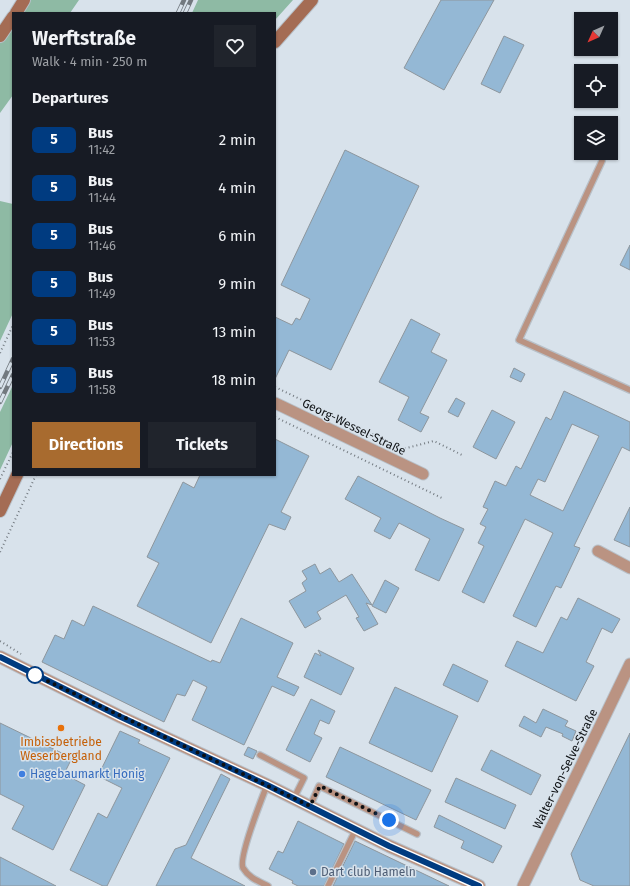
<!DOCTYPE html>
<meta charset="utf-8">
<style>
body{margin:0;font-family:"Fira Sans",sans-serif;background:#20242c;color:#f1f3f6;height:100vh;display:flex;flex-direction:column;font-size:15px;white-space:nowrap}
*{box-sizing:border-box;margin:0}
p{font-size:13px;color:#9ea1a6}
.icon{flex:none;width:22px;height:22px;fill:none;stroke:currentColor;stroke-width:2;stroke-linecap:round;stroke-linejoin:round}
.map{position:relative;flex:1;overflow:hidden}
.sheet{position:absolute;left:12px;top:12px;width:264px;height:464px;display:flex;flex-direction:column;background:#171b24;border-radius:0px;box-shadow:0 1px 3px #0004}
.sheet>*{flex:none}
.badge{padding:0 8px;border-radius:6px;font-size:14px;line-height:26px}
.needle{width:26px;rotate:225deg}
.buttons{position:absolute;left:574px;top:12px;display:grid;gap:8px}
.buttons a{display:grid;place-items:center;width:44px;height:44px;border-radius:0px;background:#171b24;box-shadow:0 1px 3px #0004;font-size:20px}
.you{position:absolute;width:20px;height:20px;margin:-10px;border:3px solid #fff;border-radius:50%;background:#1a73e8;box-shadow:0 0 0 6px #1a73e833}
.map>.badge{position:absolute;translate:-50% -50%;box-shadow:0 0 0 2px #fff}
h2{padding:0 20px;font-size:15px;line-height:36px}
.round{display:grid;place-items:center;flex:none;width:42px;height:42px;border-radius:0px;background:#20242c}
.head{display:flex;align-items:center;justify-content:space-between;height:68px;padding:0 20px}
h1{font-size:19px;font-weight:700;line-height:30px}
.cta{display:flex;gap:8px;margin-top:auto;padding:8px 20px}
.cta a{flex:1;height:46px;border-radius:0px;background:#a86b2f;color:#fff;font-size:16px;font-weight:700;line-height:46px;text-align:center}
.cta a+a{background:#20242c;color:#f1f3f6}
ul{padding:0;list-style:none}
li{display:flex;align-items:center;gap:12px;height:48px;padding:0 20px}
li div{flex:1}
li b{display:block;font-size:15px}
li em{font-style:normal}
li .badge{min-width:44px;font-weight:700;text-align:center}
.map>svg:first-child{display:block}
.green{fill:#8ebaa4}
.building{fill:#94b8d5;stroke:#8d969d;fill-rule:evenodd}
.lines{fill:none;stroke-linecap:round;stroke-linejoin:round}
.service-casing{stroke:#b8c0c8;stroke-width:8}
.minor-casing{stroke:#b8c0c8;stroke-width:13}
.tertiary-casing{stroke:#b8c0c8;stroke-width:14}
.secondary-casing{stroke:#b8c0c8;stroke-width:14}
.path{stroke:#737a80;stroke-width:2;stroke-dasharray:1 3;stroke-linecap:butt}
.service{stroke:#ba9382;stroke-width:5.5}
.minor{stroke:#ba9382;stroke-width:11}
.tertiary{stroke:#ba9382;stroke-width:12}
.secondary{stroke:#a46c54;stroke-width:12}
.rail-casing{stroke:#72797f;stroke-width:4.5}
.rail{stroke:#d8e2eb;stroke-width:3;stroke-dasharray:9;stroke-linecap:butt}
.line-casing{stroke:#fff;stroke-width:9}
.line{stroke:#003b80;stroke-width:6}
.walk{stroke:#0d1013;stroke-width:4;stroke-dasharray:0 7.2}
.stop-dot{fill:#fff;stroke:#003b80;stroke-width:2}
.food-dot{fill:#e8710a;stroke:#d8e2eb;stroke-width:1.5}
.shop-dot{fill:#3f7fe0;stroke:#d8e2eb;stroke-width:1.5}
.service-dot{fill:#5c6f8a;stroke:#d8e2eb;stroke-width:1.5}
.labels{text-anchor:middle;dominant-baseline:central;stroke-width:3;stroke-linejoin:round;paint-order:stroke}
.street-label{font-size:12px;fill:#0d1013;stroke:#d8e2eb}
.food-label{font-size:12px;fill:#c56008;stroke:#d8e2eb}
.shop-label{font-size:12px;fill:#366cbe;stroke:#d8e2eb;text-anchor:start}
.service-label{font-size:12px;fill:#4e5e75;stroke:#d8e2eb;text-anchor:start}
</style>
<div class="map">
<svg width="630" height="886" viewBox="0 0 630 886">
<rect width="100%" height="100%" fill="#d8e2eb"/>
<!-- green -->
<path class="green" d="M25 0H79L70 13H17Z
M198 0H293L275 20V13H192Z
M13 18V95L0 113V37Z
M0 201 13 204V313L0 341Z
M13 385V442L0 470V412Z"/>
<!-- building -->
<path class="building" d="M441 0H494L444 90 404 68Z
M504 36 524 45 500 93 481 84Z
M345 150 419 186 331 370 289 350 275 379V317L292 325 296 318 300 320 310 299 281 285Z
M630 245V270L620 265Z
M411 319 440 334 431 352 447 360 420 413 429 417 421 432 398 420 409 397 379 382Z
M514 368 525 374 521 382 510 377Z
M564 391 630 422V451L622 447 574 546 580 548 561 588 556 586 536 627 513 616 553 533 525 519 484 603 462 592 484 546 478 543 486 527 480 524 488 509 483 507 495 481 506 486 516 466 521 469 546 417 551 420ZM572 424 599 436 563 511 530 495 538 479 545 482Z
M456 398 465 403 458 417 448 412Z
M492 410 515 422 496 459 473 447Z
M275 439 309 456 281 512 291 517 285 530 269 524 211 643 137 606 159 563 147 557 183 482 194 488 200 475H275Z
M358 476 440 518 464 529 439 581 415 570 430 539 399 523 390 539 374 531 381 518 345 499Z
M630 507V547L614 540Z
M315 564 320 574 330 568 339 582 352 574 372 605 366 603 378 624 364 631 356 618 359 617 346 595 317 612 321 619 305 628 289 601 306 591 302 583 307 579 302 571Z
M385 580 399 588 386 613 372 606Z
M578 598 620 619 612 633 602 628 586 662 594 666 576 701 505 666 517 641 543 653 561 617 567 620Z
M93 606 211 662 212 660 220 663 241 618 293 643 277 677 299 687 294 696 272 686 244 745 192 720 207 687 193 680 185 696 177 694 164 722 42 662 55 635 64 639 72 620 84 626Z
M318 650 354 668 341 695 304 677 315 653 321 656Z
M453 664 488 681 478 702 443 685Z
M395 687 458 716 432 772 369 743Z
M311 699 335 711 329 724 320 720 314 734 322 738 310 762 286 750Z
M543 709 568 721 565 726 576 731 572 741 562 736 563 734 546 727 541 737 519 726 524 716 536 723Z
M0 723 72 758 64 774 85 785 53 850 12 829 24 806 0 794Z
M120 731 140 740 138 743 170 758 107 886H103L70 870 98 813 107 818 122 788 98 776Z
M630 733V886H594L580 880 571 854Z
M248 747 257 751 253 759 244 755Z
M340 747 431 790 416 820 326 777Z
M491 750 541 775 531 795 481 770Z
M221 774 230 779 191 858 245 886H156L175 849 186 845Z
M456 778 516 805 505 829 445 802Z
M439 815 502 846 493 863 461 848 464 841 434 827Z
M298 821 344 844 324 886H298L292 883 293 881 269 869 278 851 283 853Z
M355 841 449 886H333Z
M0 857 56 886H0Z"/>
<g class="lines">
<defs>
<path id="service" d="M602 161 519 340 630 390
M260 755 304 778 294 798
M267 785C262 798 238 858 243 868 249 878 258 881 268 886
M310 806 319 786 417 834
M328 886 356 829"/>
<path id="minor" d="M275 403 423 474
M598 551 630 568
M523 886 630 664"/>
<path id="tertiary" d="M0 657 121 717 267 785 389 846 479 886"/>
<path id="secondary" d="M16 13 24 0
M0 36 13 17
M275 42 312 0
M0 511 17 475"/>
</defs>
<!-- service casing -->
<use href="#service" class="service-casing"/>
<!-- minor casing -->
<use href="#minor" class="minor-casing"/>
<!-- tertiary casing -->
<use href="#tertiary" class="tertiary-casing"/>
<!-- secondary casing -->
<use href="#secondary" class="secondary-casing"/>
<!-- path -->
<path class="path" d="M0 353 13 325
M275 387 403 449 434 441 464 456
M275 417 444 499
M0 479 13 452
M0 552 36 475
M0 641 21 654"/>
<!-- service -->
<use href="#service" class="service"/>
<!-- minor -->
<use href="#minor" class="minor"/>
<!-- tertiary -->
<use href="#tertiary" class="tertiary"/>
<!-- secondary -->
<use href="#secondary" class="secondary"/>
<defs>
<path id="rail" d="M178 13 184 0
M185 13 191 0
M0 387 13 359
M0 402 13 375"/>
</defs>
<!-- rail casing -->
<use href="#rail" class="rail-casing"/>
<!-- rail -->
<use href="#rail" class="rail"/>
</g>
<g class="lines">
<defs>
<path id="line" d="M0 657 121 717 267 785 389 846 479 886"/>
</defs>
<!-- line casing -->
<use href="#line" class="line-casing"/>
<!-- line -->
<use href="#line" class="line"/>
<!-- walk -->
<path class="walk" d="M35 675 310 806 320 786 389 820"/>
</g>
<!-- markers -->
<circle class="stop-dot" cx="35" cy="675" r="8"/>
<circle class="food-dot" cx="61" cy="728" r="4"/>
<circle class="shop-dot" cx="22" cy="774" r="4"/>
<circle class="service-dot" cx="313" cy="872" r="4"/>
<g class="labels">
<!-- street labels -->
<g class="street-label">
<text transform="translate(354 427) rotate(26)">Georg-Wessel-Straße</text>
<text transform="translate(565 769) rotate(-64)">Walter-von-Selve-Straße</text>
</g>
<!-- food labels -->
<g class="food-label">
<text x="61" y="742">Imbissbetriebe<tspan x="61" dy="14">Weserbergland</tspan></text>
</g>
<!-- shop labels -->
<g class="shop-label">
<text x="30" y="774">Hagebaumarkt Honig</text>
</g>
<!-- service labels -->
<g class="service-label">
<text x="321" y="872">Dart club Hameln</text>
</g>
</g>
</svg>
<div class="buttons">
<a><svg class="needle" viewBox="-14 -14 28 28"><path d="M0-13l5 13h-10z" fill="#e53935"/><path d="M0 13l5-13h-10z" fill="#9ea1a6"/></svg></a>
<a><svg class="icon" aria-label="locate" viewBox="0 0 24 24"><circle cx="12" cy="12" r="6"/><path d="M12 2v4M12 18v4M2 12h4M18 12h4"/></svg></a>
<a><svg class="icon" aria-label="layers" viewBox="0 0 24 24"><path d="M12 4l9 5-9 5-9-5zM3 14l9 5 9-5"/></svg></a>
</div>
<div class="you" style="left:389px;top:820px"></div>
<section class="sheet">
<div class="head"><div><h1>Werftstraße</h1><p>Walk · 4 min · 250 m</p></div><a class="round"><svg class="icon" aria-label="heart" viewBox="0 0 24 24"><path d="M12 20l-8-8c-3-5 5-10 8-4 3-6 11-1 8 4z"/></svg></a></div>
<h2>Departures</h2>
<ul>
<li><span class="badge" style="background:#003b80;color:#fff">5</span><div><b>Bus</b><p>11:42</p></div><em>2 min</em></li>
<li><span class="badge" style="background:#003b80;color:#fff">5</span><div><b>Bus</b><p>11:44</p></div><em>4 min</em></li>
<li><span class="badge" style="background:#003b80;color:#fff">5</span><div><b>Bus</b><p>11:46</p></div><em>6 min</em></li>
<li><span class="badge" style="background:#003b80;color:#fff">5</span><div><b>Bus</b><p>11:49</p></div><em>9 min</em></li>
<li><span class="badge" style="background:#003b80;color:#fff">5</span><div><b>Bus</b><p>11:53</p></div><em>13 min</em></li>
<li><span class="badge" style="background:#003b80;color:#fff">5</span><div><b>Bus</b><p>11:58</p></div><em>18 min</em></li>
</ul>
<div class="cta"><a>Directions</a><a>Tickets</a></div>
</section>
</div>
